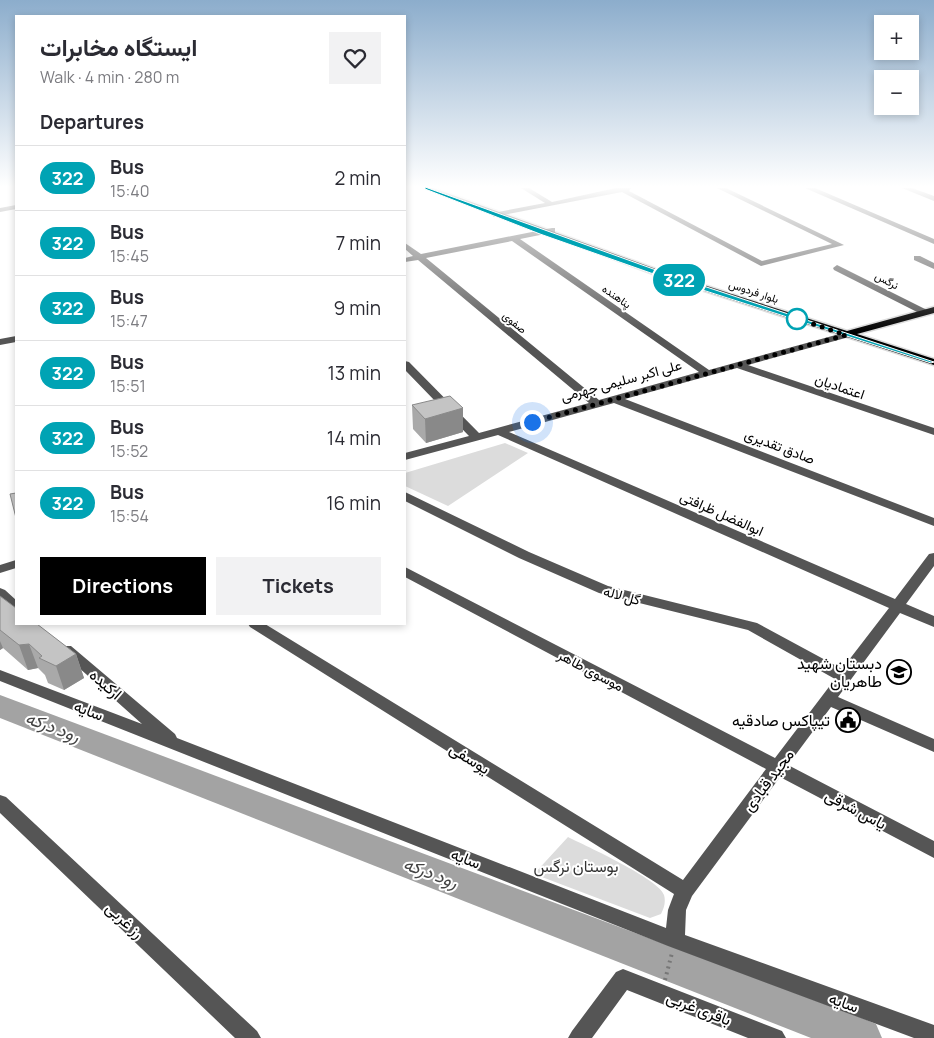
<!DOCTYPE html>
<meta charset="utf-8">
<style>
body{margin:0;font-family:Manrope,Vazirmatn,sans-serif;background:#f2f2f3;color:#2b2b33;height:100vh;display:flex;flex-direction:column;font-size:19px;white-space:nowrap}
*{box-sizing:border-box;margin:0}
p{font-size:16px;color:#7c7c81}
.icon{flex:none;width:28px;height:28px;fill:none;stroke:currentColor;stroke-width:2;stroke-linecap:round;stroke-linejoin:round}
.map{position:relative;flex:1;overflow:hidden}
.drawer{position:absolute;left:15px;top:15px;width:391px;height:610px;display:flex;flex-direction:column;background:#fff;border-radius:0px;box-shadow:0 2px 8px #0003}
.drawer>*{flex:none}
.badge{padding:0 10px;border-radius:16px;font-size:18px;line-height:32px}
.buttons{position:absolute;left:874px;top:15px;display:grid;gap:10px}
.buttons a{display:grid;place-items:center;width:45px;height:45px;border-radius:0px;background:#fff;box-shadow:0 2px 8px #0003;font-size:25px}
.you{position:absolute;width:25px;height:25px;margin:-12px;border:4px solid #fff;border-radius:50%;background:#1a73e8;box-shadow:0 0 0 8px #1a73e833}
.map>.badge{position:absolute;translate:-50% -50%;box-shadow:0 0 0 2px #fff}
h2{padding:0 25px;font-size:19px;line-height:45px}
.round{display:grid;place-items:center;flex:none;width:52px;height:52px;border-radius:0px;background:#f2f2f3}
.headline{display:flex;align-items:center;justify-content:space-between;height:85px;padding:0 25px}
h1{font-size:24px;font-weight:700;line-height:38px}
.primary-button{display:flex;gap:10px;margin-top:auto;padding:10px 25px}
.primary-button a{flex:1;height:58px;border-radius:0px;background:#000;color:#fff;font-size:20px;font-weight:700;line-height:58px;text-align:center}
.primary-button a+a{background:#f2f2f3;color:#2b2b33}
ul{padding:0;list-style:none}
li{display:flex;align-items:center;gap:15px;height:65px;padding:0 25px;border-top:1px solid #e1e1e2}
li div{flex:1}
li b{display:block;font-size:19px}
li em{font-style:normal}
li .badge{min-width:55px;font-weight:700;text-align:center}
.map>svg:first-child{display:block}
.green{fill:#dcdcdc}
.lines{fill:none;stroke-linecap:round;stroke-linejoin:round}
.river{fill:#a3a3a3;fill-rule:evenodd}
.major-casing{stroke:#dbdbdb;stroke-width:3}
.path{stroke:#777;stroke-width:4;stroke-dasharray:2 4;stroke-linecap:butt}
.minor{fill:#555;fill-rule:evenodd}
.major{fill:#000;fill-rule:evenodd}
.wall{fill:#a9a9a9}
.shaded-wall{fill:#898989}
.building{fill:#c4c4c4;stroke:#898989}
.line{fill:#00a3b4;stroke:#fff}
.walk{stroke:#000;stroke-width:5;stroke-dasharray:0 9}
.stop-dot{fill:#fff;stroke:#00a3b4;stroke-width:2.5}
.labels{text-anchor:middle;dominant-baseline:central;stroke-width:4;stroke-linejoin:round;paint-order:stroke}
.far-street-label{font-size:11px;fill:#000;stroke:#fff}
.street-label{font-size:14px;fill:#000;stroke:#fff}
.near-poi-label{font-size:16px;fill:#000;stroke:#fff;text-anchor:end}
.near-street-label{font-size:16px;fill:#000;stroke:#fff}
.near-park-label{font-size:16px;fill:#333;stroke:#fff}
.near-water-label{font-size:18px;font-style:italic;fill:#444;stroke:#fff}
</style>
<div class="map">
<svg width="934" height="1038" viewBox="0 0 934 1038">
<rect width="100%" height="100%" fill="#fff"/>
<!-- green -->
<path class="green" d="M505 443 528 453 448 506 405 486V473Z
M568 837C586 846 659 879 664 895 666 902 664 908 661 914L650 918 534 874Z"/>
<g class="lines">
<!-- river -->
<path class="river" d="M0 695 862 1018 876 1024 882 1038H811L0 718Z"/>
<defs>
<path id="major" d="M424 188H433L670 274 847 331 934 307V313L857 334 934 359V365L664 278Z"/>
</defs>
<!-- major casing -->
<use href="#major" class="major-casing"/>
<!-- path -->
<path class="path" d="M665 980 672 953"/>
<!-- minor -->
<path class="minor" d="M521 188H529L552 202 616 188H631L629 191 762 261 832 244 717 188H726L844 245 761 266 622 192 493 217V213L545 203Z
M805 188H815L934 239V244Z
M902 188H912L934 196V201Z
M16 205V209L0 212V208Z
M552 228H555V232L520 239 709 370 843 333H849V337L748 365 934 428V435L737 368 625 399 934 518V526L614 403 509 432 895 599 929 554 934 553V566L906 604 934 616V627L900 613 838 697 934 739V752L831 707 788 765 934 841V858L780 777 692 896 686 910 685 935 934 1025V1038H914L668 946 0 681V670L142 724 59 650 61 646H71L175 734 177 738 666 928 668 910 674 894 250 627 248 624H265L683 880 766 769 405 577V567L775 758 835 679 748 630 599 593 519 558 405 501V492L529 552 608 586 757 623 842 669 889 608 498 435 405 460V453L469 436 405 370V361L409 362 479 433 589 403 418 260 405 262V258L413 256 405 249V243L421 254ZM512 241 699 372 599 400 426 258Z
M914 256H920L934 263V269L914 260Z
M837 265 929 311 931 313 923 315 834 270 833 268Z
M16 336V342L0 345V339Z
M16 560V568L0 573V565Z
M0 588 5 590 16 600V612L11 610 0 600Z
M0 795 6 797 257 1031 261 1038H235L0 813Z
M623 969 782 1031 786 1038H748L627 990 592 1038H568L572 1031 616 972Z"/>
<!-- major -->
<use href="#major" class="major"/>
</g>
<!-- wall -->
<path class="wall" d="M412 405 463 408V432L426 443 413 429Z
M0 596 76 654 84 678 64 690 48 683 45 675 38 668 28 670 3 648 0 650Z"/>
<!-- shaded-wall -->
<path class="shaded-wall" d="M463 408V432L426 443 425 419Z
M0 641 3 648 0 650Z
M29 644 38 668 28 670 19 645Z
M76 654 84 678 64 690 56 666Z"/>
<!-- building -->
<path class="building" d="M450 396 463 408 425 419 412 405Z
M16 493V518L10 494Z
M0 596 16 608V624H37L76 654 56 666 39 658 42 656 29 644 19 645 0 630Z"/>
<!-- sky -->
<linearGradient id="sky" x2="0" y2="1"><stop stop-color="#8cadcc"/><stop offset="0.56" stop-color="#fff"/><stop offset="1" stop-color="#fff" stop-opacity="0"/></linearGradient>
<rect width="934" height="333" fill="url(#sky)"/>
<!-- line -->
<path class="line" d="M425 187 670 275 934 362 931 363 665 278 540 234 425 189Z"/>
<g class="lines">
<!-- walk -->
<path class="walk" d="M532 422 846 335 792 317 797 319"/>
</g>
<!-- icons -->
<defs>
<symbol id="school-ring" viewBox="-11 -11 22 22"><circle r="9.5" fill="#fff" stroke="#000" stroke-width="1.5"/><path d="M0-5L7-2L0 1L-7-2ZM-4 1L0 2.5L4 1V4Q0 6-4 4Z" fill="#000"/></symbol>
<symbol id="civic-ring" viewBox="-11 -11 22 22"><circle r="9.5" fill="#fff" stroke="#000" stroke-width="1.5"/><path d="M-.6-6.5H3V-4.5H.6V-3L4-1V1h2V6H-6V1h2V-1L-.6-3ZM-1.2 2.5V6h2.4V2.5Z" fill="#000"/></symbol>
</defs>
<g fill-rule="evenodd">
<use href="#school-ring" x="885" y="658" width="28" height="28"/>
<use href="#civic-ring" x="834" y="706" width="28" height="28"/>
</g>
<!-- markers -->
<circle class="stop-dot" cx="797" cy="319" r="10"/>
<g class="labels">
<!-- far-street labels -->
<g class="far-street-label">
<text transform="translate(887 280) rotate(27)">نرگس</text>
<text transform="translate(754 291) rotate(18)">بلوار فردوس</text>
<text transform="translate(617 296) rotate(35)">پناهنده</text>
<text transform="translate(515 322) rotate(40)">صفوی</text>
</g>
<!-- street labels -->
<g class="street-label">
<text transform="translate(621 380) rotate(-15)">علی اکبر سلیمی جهرمی</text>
<text transform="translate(840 386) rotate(19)">اعتمادیان</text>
<text transform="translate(780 446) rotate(21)">صادق تقدیری</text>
<text transform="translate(722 513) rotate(24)">ابوالفضل ظرافتی</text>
<text transform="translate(622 595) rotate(15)">گل لاله</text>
<text transform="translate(591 670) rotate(28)">موسوی طاهر</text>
</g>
<!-- near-poi labels -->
<g class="near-poi-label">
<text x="882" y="663">دبستان شهید<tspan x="882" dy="18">طاهریان</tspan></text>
<text x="830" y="720">تیپاکس صادقیه</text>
</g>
<!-- near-street labels -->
<g class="near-street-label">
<text transform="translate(106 684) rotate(41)">ارکیده</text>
<text transform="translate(89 710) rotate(21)">سایه</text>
<text transform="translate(470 758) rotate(32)">یوسفی</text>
<text transform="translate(768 780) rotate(-53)">مجید قبادی</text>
<text transform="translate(856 809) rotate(28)">یاس شرقی</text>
<text transform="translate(466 858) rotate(21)">سایه</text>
<text transform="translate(125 920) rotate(43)">رز غربی</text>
<text transform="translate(844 1002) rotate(20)">سایه</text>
<text transform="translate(699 1008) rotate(21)">باقری غربی</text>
</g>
<!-- near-park labels -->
<g class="near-park-label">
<text x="576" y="866">بوستان نرگس</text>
</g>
<!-- near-water labels -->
<g class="near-water-label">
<text transform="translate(53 726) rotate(21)">رود درکه</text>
<text transform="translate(431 872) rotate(21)">رود درکه</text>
</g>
</g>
</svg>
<div class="buttons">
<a>+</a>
<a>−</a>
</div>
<div class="you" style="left:532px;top:422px"></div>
<b class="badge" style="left:679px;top:280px;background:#00a3b4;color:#fff">322</b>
<section class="drawer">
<div class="headline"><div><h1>ایستگاه مخابرات</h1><p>Walk · 4 min · 280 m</p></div><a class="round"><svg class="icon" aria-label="heart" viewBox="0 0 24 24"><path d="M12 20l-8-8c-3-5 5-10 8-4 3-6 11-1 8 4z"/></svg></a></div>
<h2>Departures</h2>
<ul>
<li><span class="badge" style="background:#00a3b4;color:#fff">322</span><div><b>Bus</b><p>15:40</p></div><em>2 min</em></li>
<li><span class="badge" style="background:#00a3b4;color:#fff">322</span><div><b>Bus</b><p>15:45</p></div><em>7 min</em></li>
<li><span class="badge" style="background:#00a3b4;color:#fff">322</span><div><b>Bus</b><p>15:47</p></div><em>9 min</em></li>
<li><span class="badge" style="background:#00a3b4;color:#fff">322</span><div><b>Bus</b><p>15:51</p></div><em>13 min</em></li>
<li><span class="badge" style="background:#00a3b4;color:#fff">322</span><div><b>Bus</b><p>15:52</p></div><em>14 min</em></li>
<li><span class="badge" style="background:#00a3b4;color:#fff">322</span><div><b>Bus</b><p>15:54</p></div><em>16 min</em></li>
</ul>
<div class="primary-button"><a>Directions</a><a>Tickets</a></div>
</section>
</div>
